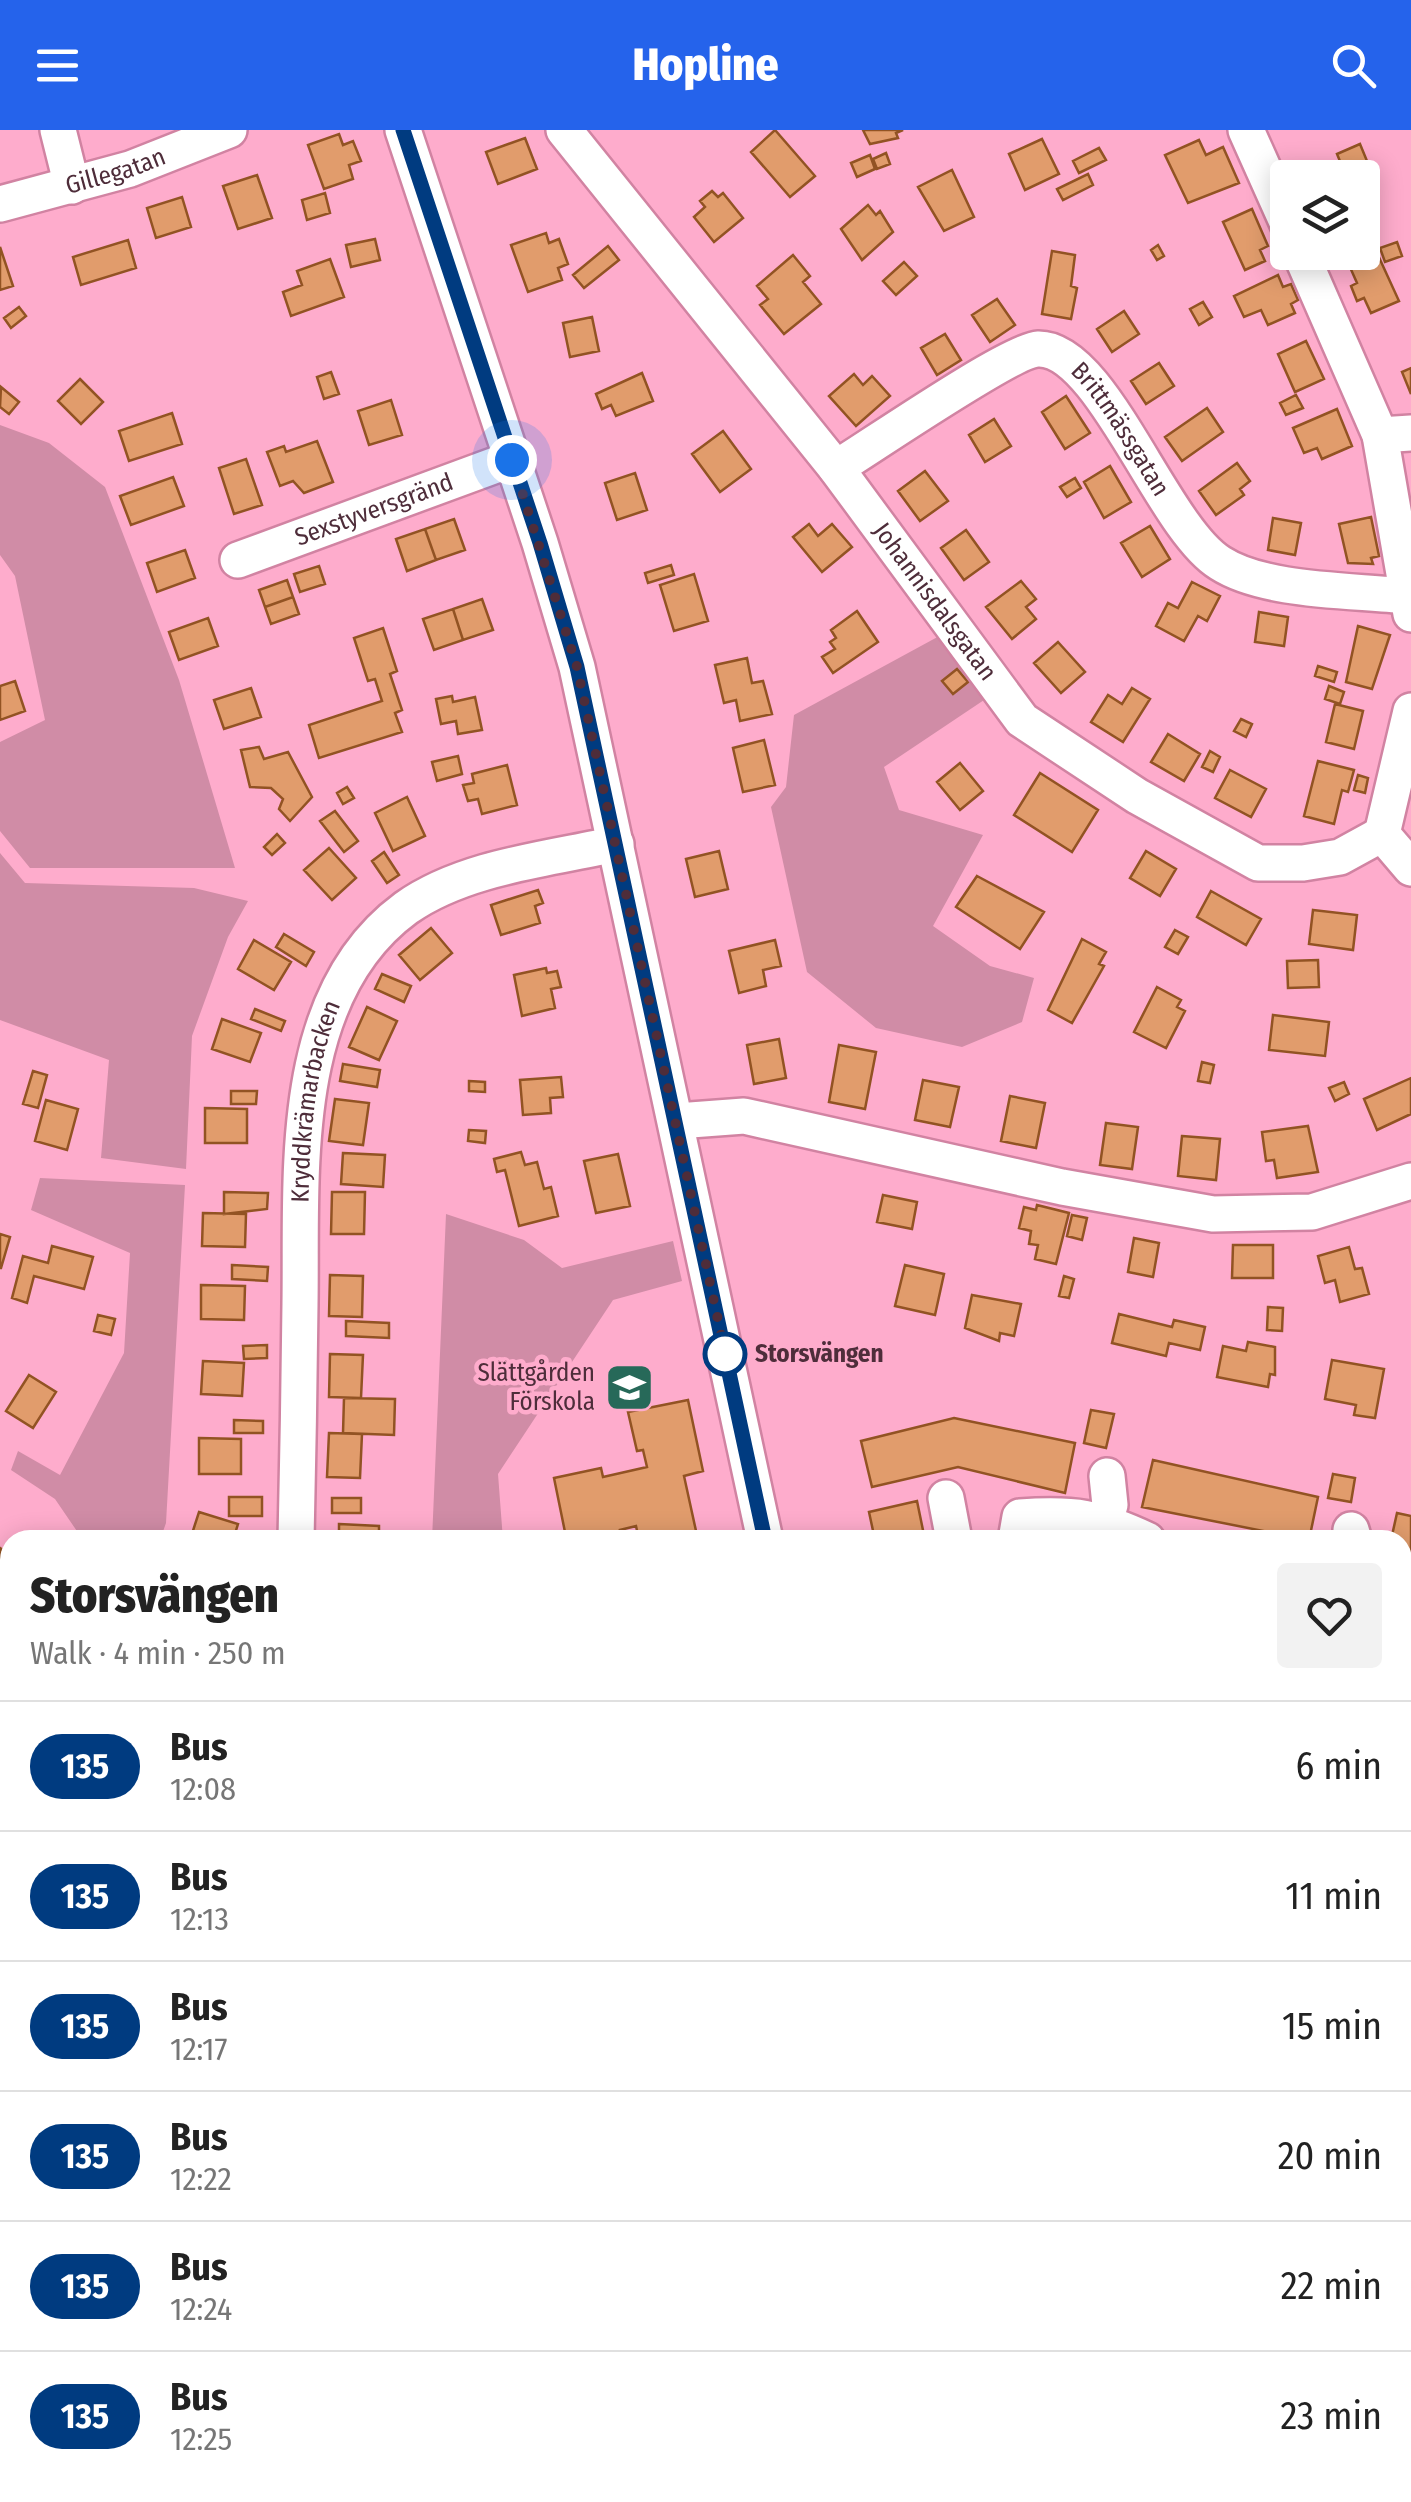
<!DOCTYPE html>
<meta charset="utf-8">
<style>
body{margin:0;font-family:"Fira Sans Condensed",sans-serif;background:#f2f2f2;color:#222;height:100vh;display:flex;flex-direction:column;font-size:38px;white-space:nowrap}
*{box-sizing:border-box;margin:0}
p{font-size:32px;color:#767676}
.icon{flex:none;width:55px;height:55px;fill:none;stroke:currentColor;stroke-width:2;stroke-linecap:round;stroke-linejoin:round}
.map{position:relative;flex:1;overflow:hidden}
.drawer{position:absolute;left:0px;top:1400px;width:1412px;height:972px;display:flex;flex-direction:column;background:#fff;border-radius:30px 30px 0 0;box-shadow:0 5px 25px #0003}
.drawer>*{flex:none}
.badge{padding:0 20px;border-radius:32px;font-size:35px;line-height:65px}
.tools{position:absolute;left:1270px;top:30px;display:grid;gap:20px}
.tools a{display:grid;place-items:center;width:110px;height:110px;border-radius:10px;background:#fff;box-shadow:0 5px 25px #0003;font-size:50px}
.you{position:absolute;width:50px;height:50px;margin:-25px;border:8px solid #fff;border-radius:50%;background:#1a73e8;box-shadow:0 0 0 15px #1a73e833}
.map>.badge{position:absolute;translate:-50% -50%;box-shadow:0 0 0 5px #fff}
.round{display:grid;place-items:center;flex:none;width:105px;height:105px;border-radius:10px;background:#f2f2f2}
.head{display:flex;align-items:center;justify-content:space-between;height:170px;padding:0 30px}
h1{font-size:48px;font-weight:800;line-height:75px}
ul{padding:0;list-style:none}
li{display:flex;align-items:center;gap:30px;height:130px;padding:0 30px;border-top:2px solid #e0e0e0}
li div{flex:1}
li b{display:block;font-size:38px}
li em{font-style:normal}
li .badge{min-width:110px;font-weight:700;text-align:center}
header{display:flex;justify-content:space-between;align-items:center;height:130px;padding:0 30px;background:#2563eb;color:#fff;font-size:45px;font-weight:800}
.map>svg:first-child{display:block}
.green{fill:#d08ca6}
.building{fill:#e19c6c;stroke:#925323;stroke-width:2.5}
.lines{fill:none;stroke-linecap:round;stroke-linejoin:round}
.minor-casing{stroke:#d183a2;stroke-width:40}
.major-casing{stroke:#fff;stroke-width:50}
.highway-casing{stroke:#fff;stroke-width:58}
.minor{stroke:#fff;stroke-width:35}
.major{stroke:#8dd9c7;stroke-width:45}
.highway{stroke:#41bfa2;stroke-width:52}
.line-casing{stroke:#fff;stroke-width:22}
.line{stroke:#003b80;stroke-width:15}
.walk{stroke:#4e2d3a;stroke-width:10;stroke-dasharray:0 18}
.stop-dot{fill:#fff;stroke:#003b80;stroke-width:5}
.labels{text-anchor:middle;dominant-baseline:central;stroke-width:9;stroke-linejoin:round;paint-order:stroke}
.street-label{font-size:25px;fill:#4e2d3a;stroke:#feaccc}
.stop-label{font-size:25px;font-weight:bold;fill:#4e2d3a;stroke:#feaccc;text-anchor:start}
.poi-label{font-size:25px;fill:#4e2d3a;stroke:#feaccc;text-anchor:end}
</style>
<header><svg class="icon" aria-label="menu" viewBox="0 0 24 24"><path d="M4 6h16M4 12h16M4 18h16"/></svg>Hopline<svg class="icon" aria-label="search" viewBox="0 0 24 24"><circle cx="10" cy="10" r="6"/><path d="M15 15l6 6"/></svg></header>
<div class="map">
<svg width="1411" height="2372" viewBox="0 0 1411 2372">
<rect width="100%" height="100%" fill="#feaccc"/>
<!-- green -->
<path class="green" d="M0 295 49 313 105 357 179 550 235 738H30L0 701V612L45 590 15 446 0 425Z
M943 504 990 566 884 637 899 680 983 705 933 796 990 836 1034 848 1022 892 962 917 876 898 807 842 771 677 786 657 794 585Z
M0 723 25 753 194 758 248 771 228 807 192 906 186 1039 101 1028 109 930 0 890Z
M40 1048 185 1055 166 1393 160 1410H83L55 1369 11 1340 18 1321 60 1345 124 1223 130 1123 31 1080Z
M446 1084 524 1110 562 1138 673 1111 682 1151 613 1170 498 1344 503 1410H432Z
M10 1481V2003L0 1993V1497Z
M1411 2317V2372H1345L1355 2363 1402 2362 1403 2323Z
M180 2362 300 2363 310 2372H168Z
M57 2363V2362L147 2363 142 2372H59Z
M406 2363H753L745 2372H417Z"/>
<!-- building -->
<path class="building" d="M775 0 815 46 790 67 751 22Z
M863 0H903L896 3 898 8 870 14Z
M339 4 343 15 353 11 361 31 349 35 353 49 324 59 308 15Z
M525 8 537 39 498 54 486 22Z
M1042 9 1059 44 1025 60 1009 24Z
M1199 10 1206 25 1223 17 1239 53 1188 73 1165 25Z
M1360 14 1367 31 1344 41 1337 24Z
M1099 18 1106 30 1079 43 1073 31Z
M886 23 890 34 877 39 873 29Z
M870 25 875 39 857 47 851 33Z
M1338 35 1344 48H1312Z
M952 40 974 87 944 101 918 57Z
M1088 44 1093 55 1063 70 1057 59Z
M257 45 272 88 238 99 223 56Z
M712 61 718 67 723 63 743 88 714 112 694 87 705 77 700 71Z
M325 63 330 83 307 90 302 70Z
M182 67 191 97 156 108 147 78Z
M868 75 876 85 880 81 893 102 862 130 841 99Z
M1252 79 1268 116 1260 120 1265 131 1245 140 1223 92Z
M546 103 549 113 559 109 568 134 558 138 562 150 528 162 511 115Z
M375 109 380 130 351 137 346 115Z
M128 110 136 138 81 155 73 127Z
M1397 112 1402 126 1385 132 1380 118Z
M1158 115 1164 126 1157 130 1151 120Z
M608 116 619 130 584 158 573 145Z
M0 117 13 156 0 160Z
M1052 121 1075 125 1071 156 1077 158 1071 189 1042 184Z
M1377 123 1399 171 1371 183 1364 168 1357 171 1351 156 1357 153 1349 135Z
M793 125 810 146 803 152 821 174 784 204 760 175 768 169 757 156Z
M330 129 344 167 291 186 283 162 302 155 297 141Z
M904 132 917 146 896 165 883 151Z
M1278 145 1283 157 1291 154 1298 170 1291 174 1295 183 1268 195 1261 180 1244 187 1234 166Z
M997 169 1015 195 990 212 972 185Z
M1203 172 1212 187 1199 195 1190 179Z
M19 177 26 186 11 198 4 188Z
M1124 181 1139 204 1112 222 1097 199Z
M592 187 599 221 570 227 563 193Z
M945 204 961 230 937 245 921 218Z
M1306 211 1324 249 1295 262 1278 224Z
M1159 233 1174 256 1146 274 1131 251Z
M1411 238V264L1402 242Z
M331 242 339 264 324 269 317 247Z
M642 243 653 271 616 286 611 275 602 279 596 264Z
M854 244 863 255 872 246 890 266 856 296 829 266Z
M80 249 103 272 81 294 58 271Z
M1 257 19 272 9 284 0 277Z
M1296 265 1303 278 1286 285 1280 273Z
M1066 266 1090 303 1065 319 1042 282Z
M391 270 402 305 369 315 358 281Z
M1207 278 1223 302 1182 331 1165 307Z
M1337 279 1352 316 1322 329 1317 318 1304 323 1293 298Z
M172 283 182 314 129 331 119 301Z
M994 289 1011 316 985 332 969 305Z
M723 301 751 339 720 362 692 324Z
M317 311 333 352 304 363 293 351 280 356 267 322 284 316 286 322Z
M246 329 262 375 234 384 219 338Z
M1237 333 1250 351 1240 359 1244 365 1216 385 1199 361Z
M1110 336 1131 372 1104 388 1084 352Z
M925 341 948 371 920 391 898 361Z
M635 343 647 380 617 390 605 353Z
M173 347 184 376 131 395 120 366Z
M1075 348 1081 358 1067 367 1060 357Z
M1371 387 1379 426 1371 428 1373 434 1348 433 1339 394Z
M1273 388 1301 393 1295 425 1268 420Z
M454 389 465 420 436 430 425 399Z
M809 394 818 406 832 394 852 417 822 442 793 407Z
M1150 396 1170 429 1142 447 1121 413Z
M425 399 436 430 407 441 396 409Z
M966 400 989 432 964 450 941 418Z
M185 420 195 448 157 462 147 433Z
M671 435 674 445 648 453 645 443Z
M319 436 325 454 300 462 294 444Z
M694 444 708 491 674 501 660 455Z
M287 450 293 467 265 477 259 460Z
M1021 451 1036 469 1026 477 1036 489 1012 509 986 477Z
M1192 452 1220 466 1207 491 1198 486 1184 511 1156 496 1168 473 1178 478Z
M293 467 299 484 271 494 265 477Z
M482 469 493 500 463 510 453 479Z
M453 479 463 510 434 520 423 489Z
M857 481 878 512 833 543 822 527 835 519 830 512 836 508 831 500Z
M1259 482 1288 487 1284 516 1255 512Z
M208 488 218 516 179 530 169 502Z
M1358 496 1390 505 1372 559 1346 552Z
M383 498 397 541 390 544 402 580 395 583 402 602 319 628 309 595 382 571 375 549 368 551 354 508Z
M1058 512 1085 542 1061 563 1034 533Z
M747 528 752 553 763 551 772 584 740 591 736 570 724 573 715 535Z
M1318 536 1337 542 1334 552 1315 546Z
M957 539 968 552 953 564 942 551Z
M15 551 25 581 0 590V556Z
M1329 556 1344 562 1340 574 1325 569Z
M251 558 261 587 224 599 214 570Z
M1132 558 1150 569 1123 612 1091 592 1108 565 1122 574Z
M452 566 453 572 475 567 482 600 458 604 456 591 441 594 436 569Z
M1335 574 1363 581 1354 619 1326 612Z
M1241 589 1252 594 1246 607 1234 601Z
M1168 604 1200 624 1184 651 1151 632Z
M764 610 775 655 743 662 733 618Z
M259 617 264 629 288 622 312 667 290 691 279 679 283 669 271 658 250 657 241 620Z
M1210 621 1220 627 1213 642 1202 637Z
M458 626 462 644 437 651 432 632Z
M1318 631 1354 640 1348 662 1342 660 1334 694 1304 686Z
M960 633 983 661 960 680 937 652Z
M507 635 517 675 482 684 478 669 468 671 463 655 474 653 472 644Z
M1230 640 1266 659 1251 687 1215 668Z
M1040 643 1098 680 1072 722 1014 685Z
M1358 645 1368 648 1365 663 1354 660Z
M347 657 354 668 343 674 337 663Z
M407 667 425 706 393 721 375 683Z
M335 681 358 711 344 722 320 691Z
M277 704 285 713 272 725 264 717Z
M329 718 356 748 332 770 304 740Z
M719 721 728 759 695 767 686 729Z
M1146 721 1176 739 1160 766 1130 748Z
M384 722 399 745 387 753 372 731Z
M977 746 1044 782 1020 819 956 777Z
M538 760 543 773 535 776 540 793 501 805 491 775Z
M1211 761 1261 789 1246 815 1197 787Z
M1313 780 1357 785 1353 820 1309 814Z
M431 798 452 823 420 850 399 825Z
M1175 800 1188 807 1178 824 1165 817Z
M284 804 314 822 306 836 276 817Z
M1082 809 1106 822 1099 834 1104 836 1072 893 1048 880Z
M254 810 291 832 274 860 238 839Z
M775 810 781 836 763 840 766 856 739 863 729 821Z
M1318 830 1319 857 1288 858 1287 831Z
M546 838 547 843 557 841 561 857 551 859 555 878 522 886 514 845Z
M382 844 411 856 404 872 375 859Z
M1157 857 1181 870 1177 877 1185 881 1166 918 1134 902Z
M367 877 397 891 379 930 349 917Z
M255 879 285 891 281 901 251 889Z
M1273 885 1329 892 1325 926 1269 920Z
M222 889 261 903 250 932 212 919Z
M779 909 786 948 754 954 747 915Z
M839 915 876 922 865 979 829 972Z
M1202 932 1214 935 1210 953 1198 951Z
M343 934 380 940 377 957 340 951Z
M33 941 47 945 38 978 23 974Z
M561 947 563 967 550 968 551 983 523 985 520 950Z
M1411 948V984L1377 1000 1364 969Z
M923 950 959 957 950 997 915 990Z
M469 951 485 952V962L469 961Z
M1344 952 1349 964 1335 971 1329 958Z
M231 961H257L256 974H231Z
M1010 966 1045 973 1036 1018 1001 1011Z
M335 969 369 973 363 1015 329 1011Z
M46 970 78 979 67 1020 35 1011Z
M205 978 247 979V1013H205Z
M1106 993 1138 997 1132 1039 1100 1035Z
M1308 996 1318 1042 1277 1048 1274 1030 1266 1031 1262 1002Z
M469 1000 486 1001 485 1013 468 1011Z
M1182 1006 1220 1009 1216 1050 1178 1046Z
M521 1022 525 1035 537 1032 544 1059 551 1057 558 1086 519 1096 505 1040 497 1042 494 1029Z
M343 1023 385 1025 383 1057 341 1054Z
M618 1024 630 1076 596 1083 584 1031Z
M224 1062 268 1063 267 1079 224 1084Z
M332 1062H365L364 1104H331Z
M883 1065 917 1072 912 1099 877 1092Z
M1037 1075 1069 1083 1056 1134 1035 1129 1038 1115 1029 1114 1031 1101 1019 1098 1024 1077 1036 1080Z
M203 1083 246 1084 245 1117 202 1116Z
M1072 1085 1087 1088 1082 1110 1067 1106Z
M0 1104 10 1107 1 1138H0Z
M1134 1108 1159 1113 1153 1147 1128 1142Z
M1233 1115H1273V1148H1232Z
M52 1116 93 1127 84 1159 34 1146 27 1173 12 1168 23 1126 48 1133Z
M1349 1117 1355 1139 1362 1138 1369 1164 1340 1172 1335 1150 1325 1153 1318 1126Z
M232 1135 268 1137 267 1151 232 1149Z
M905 1135 944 1144 935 1185 895 1176Z
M330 1145 363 1146 362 1187 329 1186Z
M1064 1146 1074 1149 1069 1168 1059 1166Z
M201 1155 245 1156 244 1190 201 1189Z
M972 1165 1021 1174 1014 1206 1000 1203 999 1211 965 1198Z
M1268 1177 1283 1178 1282 1201 1267 1200Z
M1119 1184 1172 1197 1174 1190 1205 1197 1200 1220 1169 1213 1166 1226 1112 1213Z
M98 1185 115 1189 111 1205 94 1201Z
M346 1191 389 1193V1208L346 1206Z
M1248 1212 1275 1217V1245L1270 1244 1268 1257 1217 1247 1223 1216 1246 1221Z
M267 1215V1228L244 1229 243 1216Z
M330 1224 363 1225 361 1268 329 1267Z
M1332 1230 1384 1239 1375 1288 1354 1285 1356 1275 1325 1269Z
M203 1231 244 1233 242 1266 201 1264Z
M29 1245 56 1262 33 1298 6 1281Z
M344 1268 395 1269 394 1305 343 1303Z
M688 1270 703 1341 684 1346 698 1410H639L636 1396 620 1400 623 1410H551L550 1405 565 1402 554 1348 601 1338 603 1347 647 1337 643 1320 637 1321 628 1282Z
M1091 1280 1114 1284 1106 1318 1084 1313Z
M954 1288 1075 1313 1065 1363 958 1337 872 1357 861 1311Z
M234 1290 263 1291V1303H234Z
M329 1303 362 1304 360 1348 327 1347Z
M199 1308 241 1309V1344H199Z
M1153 1330 1318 1367 1309 1410 1142 1377Z
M1333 1344 1355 1348 1351 1372 1328 1368Z
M229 1367H262V1386H229Z
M332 1368H361V1383H332Z
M917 1371 925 1410H875L869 1382Z
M199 1382 238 1394 233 1410H190Z
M1397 1383 1411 1386V1436L1402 1434V1410H1391Z
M339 1394 379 1396V1410H339Z
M0 1418 10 1424V1454L5 1462 0 1459Z
M1402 1625 1411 1629V1645L1403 1662Z
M1402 1680 1411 1684V1789L1402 1807Z
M1411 2064V2158L1402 2159V2072Z"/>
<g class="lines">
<defs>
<g id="minor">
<path d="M58 0 72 56"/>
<path d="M403 0 540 413 577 537 765 1410"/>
<path id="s1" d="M564 0 836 338 1022 590 1137 666 1258 733H1303L1340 727 1382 704 1411 738"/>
<path d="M1246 0 1288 94"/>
<path id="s2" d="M0 74 130 39 229 0"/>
<path d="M1300 122 1380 305 1411 484"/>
<path d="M1380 305 1411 303"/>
<path id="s3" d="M836 338C869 318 1011 220 1038 219 1102 217 1162 397 1220 433 1265 462 1352 460 1405 466"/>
<path id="s4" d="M238 430 512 329"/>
<path d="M1382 704 1411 581"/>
<path d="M677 991 744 986 1062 1057 1213 1084 1312 1082 1411 1051"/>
<path d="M946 1368 954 1410"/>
<path d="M1104 1390 1110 1375 1107 1346"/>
<path d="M1351 1400 1354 1410"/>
<path id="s5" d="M296 1410C298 1331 299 1253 300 1174 302 1044 286 866 406 778 464 737 548 729 616 714"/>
<path d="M1016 1410 1020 1387C1074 1383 1098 1387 1147 1410"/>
<path d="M1402 1457 1411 1459"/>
<path d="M1402 1543 1411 1510"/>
<path d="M1402 1615 1411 1619"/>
<path d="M1402 1997 1411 1988"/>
<path d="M0 2063 10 2072"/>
<path d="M344 2362 355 2372"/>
<path d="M783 2372 790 2362"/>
</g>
<path id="major" d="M1294 2372 1308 2362"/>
<path id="highway" d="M1402 2299 1411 2293"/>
</defs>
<!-- minor casing -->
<use href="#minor" class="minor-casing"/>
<!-- major casing -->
<use href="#major" class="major-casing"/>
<!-- highway casing -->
<use href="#highway" class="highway-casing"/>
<!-- minor -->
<use href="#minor" class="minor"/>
<!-- major -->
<use href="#major" class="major"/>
<!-- highway -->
<use href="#highway" class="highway"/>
</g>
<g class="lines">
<defs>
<path id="line" d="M403 0 540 413 577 537 765 1410"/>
</defs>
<!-- line casing -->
<use href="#line" class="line-casing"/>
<!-- line -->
<use href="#line" class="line"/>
<!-- walk -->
<path class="walk" d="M512 330 577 537 729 1241 725 1224"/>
</g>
<!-- icons -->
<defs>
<symbol id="school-square" viewBox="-11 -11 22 22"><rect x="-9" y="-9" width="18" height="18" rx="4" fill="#276959" stroke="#feaccc"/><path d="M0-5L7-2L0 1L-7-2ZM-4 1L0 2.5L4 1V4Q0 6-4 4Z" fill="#fff"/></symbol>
</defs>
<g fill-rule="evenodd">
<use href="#school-square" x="602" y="1230" width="55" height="55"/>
</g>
<!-- markers -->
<circle class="stop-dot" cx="725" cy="1224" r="20"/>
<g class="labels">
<!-- street labels -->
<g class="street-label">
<text stroke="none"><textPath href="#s2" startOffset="120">Gillegatan</textPath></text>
<text stroke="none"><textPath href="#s3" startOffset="355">Brittmässgatan</textPath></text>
<text stroke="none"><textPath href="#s4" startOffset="145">Sexstyversgränd</textPath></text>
<text stroke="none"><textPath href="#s1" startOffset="600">Johannisdalsgatan</textPath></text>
<text stroke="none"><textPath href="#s5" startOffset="440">Kryddkrämarbacken</textPath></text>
</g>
<!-- stop labels -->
<g class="stop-label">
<text x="755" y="1224">Storsvängen</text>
</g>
<!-- poi labels -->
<g class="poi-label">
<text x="595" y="1243">Slättgården<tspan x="595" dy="29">Förskola</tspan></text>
</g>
</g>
</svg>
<div class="tools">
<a><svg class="icon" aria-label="layers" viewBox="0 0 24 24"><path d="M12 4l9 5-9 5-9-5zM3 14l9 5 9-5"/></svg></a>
</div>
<div class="you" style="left:512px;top:330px"></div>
<section class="drawer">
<div class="head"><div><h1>Storsvängen</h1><p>Walk · 4 min · 250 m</p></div><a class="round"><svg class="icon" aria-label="heart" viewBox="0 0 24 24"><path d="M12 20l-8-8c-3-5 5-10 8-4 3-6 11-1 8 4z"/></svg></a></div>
<ul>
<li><span class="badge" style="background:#003b80;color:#fff">135</span><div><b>Bus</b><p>12:08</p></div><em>6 min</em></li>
<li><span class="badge" style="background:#003b80;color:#fff">135</span><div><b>Bus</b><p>12:13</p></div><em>11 min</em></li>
<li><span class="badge" style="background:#003b80;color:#fff">135</span><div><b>Bus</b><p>12:17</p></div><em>15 min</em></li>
<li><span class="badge" style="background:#003b80;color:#fff">135</span><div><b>Bus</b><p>12:22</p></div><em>20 min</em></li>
<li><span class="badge" style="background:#003b80;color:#fff">135</span><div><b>Bus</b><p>12:24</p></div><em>22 min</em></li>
<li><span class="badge" style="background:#003b80;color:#fff">135</span><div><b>Bus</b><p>12:25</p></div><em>23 min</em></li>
</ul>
</section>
</div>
